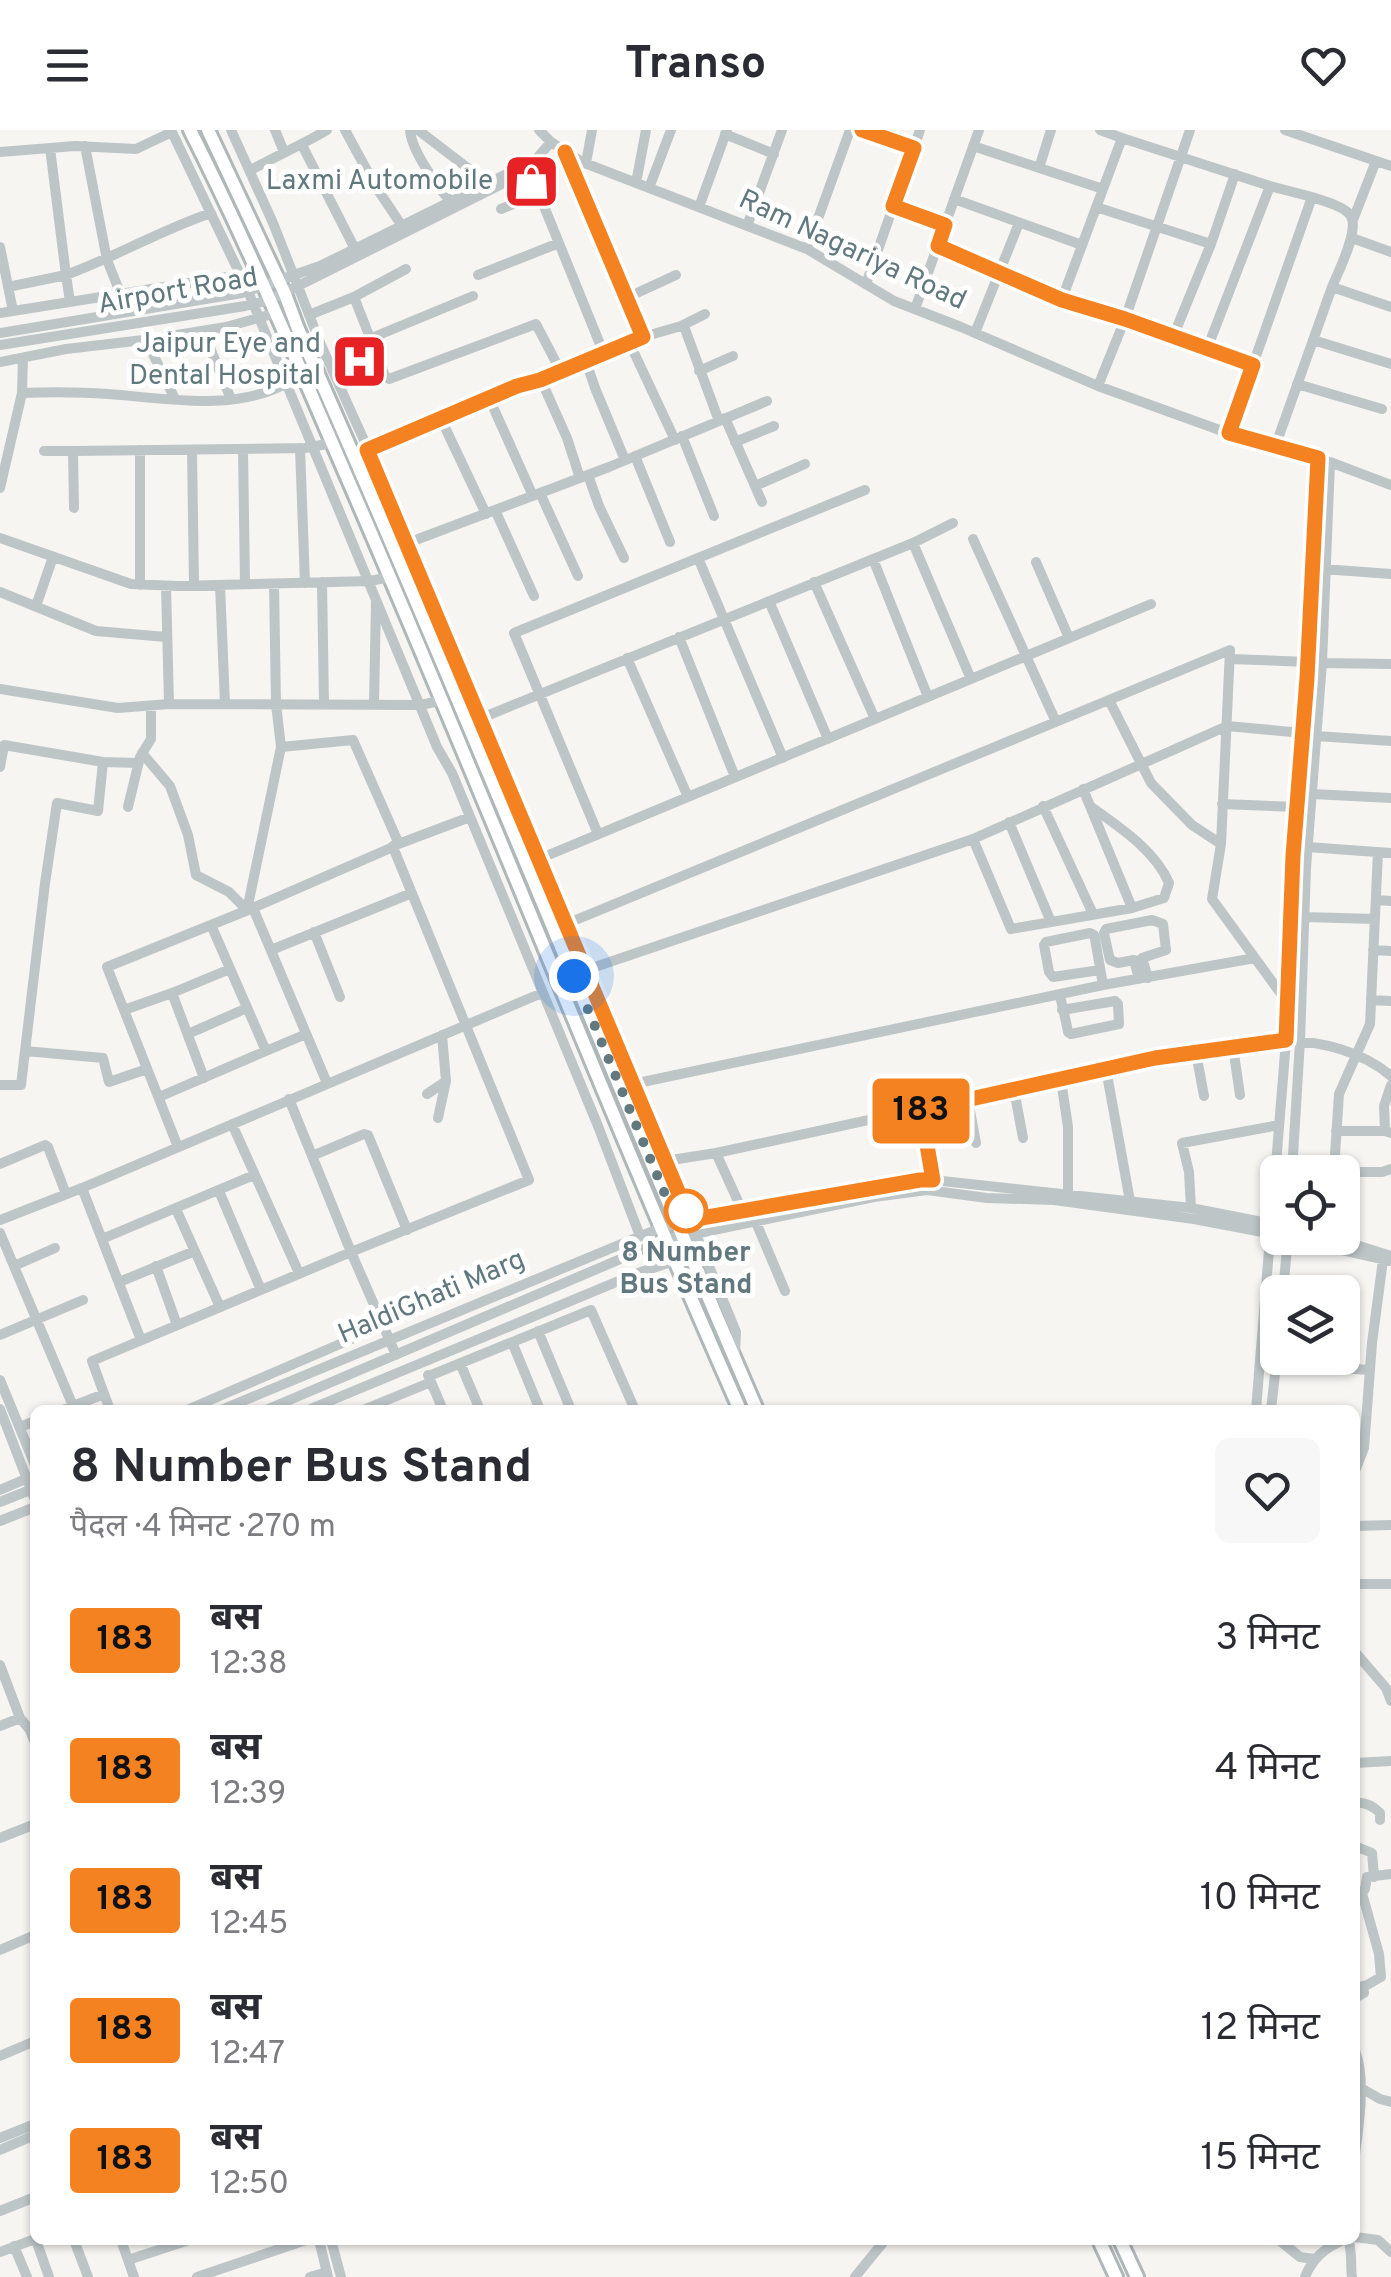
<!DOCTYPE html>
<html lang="hi">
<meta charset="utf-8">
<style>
body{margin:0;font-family:Overpass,"Noto Sans Devanagari",sans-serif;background:#f7f7f7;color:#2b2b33;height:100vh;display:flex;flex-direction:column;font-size:38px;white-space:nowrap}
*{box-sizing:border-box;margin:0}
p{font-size:32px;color:#7c7c81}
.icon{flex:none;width:55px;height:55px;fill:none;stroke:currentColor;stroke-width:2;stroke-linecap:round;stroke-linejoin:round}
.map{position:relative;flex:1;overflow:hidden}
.sheet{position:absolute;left:30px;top:1275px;width:1330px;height:840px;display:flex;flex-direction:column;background:#fff;border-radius:15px;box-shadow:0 2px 8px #0004}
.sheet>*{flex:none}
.badge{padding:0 20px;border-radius:8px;font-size:35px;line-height:65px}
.controls{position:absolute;left:1260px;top:1025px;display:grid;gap:20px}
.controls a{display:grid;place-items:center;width:100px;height:100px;border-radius:15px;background:#fff;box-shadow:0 2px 8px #0004;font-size:50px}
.you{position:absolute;width:50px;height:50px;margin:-25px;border:8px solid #fff;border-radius:50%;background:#1a73e8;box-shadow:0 0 0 15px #1a73e833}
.map>.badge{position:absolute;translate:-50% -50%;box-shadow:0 0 0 5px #fff}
.round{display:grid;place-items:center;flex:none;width:105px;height:105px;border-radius:15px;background:#f7f7f7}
.summary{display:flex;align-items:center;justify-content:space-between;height:170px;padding:0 40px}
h1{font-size:48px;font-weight:700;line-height:75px}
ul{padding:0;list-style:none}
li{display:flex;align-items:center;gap:30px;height:130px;padding:0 40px}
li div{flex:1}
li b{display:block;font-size:38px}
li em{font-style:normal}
li .badge{min-width:110px;font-weight:700;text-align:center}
header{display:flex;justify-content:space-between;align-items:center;height:130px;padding:0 40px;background:#fff;font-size:45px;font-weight:700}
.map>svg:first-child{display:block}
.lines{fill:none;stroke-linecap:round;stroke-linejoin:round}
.major-casing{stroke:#b0b7b9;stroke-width:18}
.minor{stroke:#bec5c7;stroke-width:10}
.major{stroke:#fff;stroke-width:12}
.line-casing{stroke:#fff;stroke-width:22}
.line{stroke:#f58220;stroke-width:15}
.walk{stroke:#60787e;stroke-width:10;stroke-dasharray:0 18}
.stop-dot{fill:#fff;stroke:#f58220;stroke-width:5}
.labels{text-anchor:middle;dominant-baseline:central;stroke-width:10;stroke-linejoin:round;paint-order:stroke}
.poi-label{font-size:28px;fill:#60787e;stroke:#fff;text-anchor:end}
.street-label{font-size:28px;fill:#60787e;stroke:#fff}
.stop-label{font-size:28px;font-weight:bold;fill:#60787e;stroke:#fff}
</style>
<header><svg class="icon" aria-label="menu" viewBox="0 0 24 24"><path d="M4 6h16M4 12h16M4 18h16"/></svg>Transo<svg class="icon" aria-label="heart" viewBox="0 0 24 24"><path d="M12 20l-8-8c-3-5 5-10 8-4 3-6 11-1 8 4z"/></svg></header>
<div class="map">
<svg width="1391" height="2147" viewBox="0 0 1391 2147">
<rect width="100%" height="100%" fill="#f6f5f2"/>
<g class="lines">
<defs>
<path id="major" d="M190 0C247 113 296 229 346 345 481 655 603 971 740 1280
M208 0 285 164 298 199C457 557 601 921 757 1280
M1099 2110 1116 2147
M1120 2110 1137 2147"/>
</defs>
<!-- major casing -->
<use href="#major" class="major-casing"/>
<!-- minor -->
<path class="minor" d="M171 0 248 161 437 617 452 643 598 996 640 1106
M231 0 273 93 321 215 363 308 376 346 690 1090
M275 0 284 22
M345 0 376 57 402 96
M410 0C411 20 437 56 451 72
M418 0 486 52
M539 0 551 12
M862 0 913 18
M1285 0 1391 36
M725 4 774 24
M1122 8 1270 56 1207 219 1173 207 1211 114 1235 44
M302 15 355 119
M85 16 107 130 121 165
M973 16 1103 59
M50 18 66 145C115 127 161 100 211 83
M0 22 75 16 136 19 172 2
M565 22 643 207
M586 33 592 0
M1039 38 1051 0
M251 40C276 26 302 15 327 0
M636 53 646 0
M649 58 671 0
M1312 67C1323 71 1344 76 1350 85 1361 98 1338 142 1332 157
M954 69 1082 115
M893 76 945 95
M699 77 727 0
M1096 77 1211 114
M1353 90 1376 31
M747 96 782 0
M1352 108 1391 122
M937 116 1062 169 1122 8 1100 0
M0 117 13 181
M807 119 850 0
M478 145 559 113
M866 154 920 0
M8 157 66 145 70 172
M354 167 385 246 389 249 536 194 560 240
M626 168 676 145
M1062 169 1173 207
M915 179 979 0
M0 183 239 145 257 140
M309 185 354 167 406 139
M681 196 705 184
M203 201 231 269
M0 203 242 163 320 136 533 31
M975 203 1019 93
M369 209 473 166
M146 210 175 269
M1313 210 1391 234
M630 214 675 310
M0 215 245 176 270 170 524 43 551 12 582 32 807 119 894 171 961 197 1098 256 1247 310 1330 332 1391 355
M1207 219 1253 235
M604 224 643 207 681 196 685 199 719 291
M586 231 595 258 625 330
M0 232 66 219 152 209 226 197 276 183
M699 241 733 226
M541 250 567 308 580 348
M1297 254 1382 279
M1098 256 1125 189 1190 0
M22 263C51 262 79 262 108 264 165 268 232 282 285 254
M489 268 533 366
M725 288 762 372
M441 289 486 384
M1229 303 1312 67 1270 56
M682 306 714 386
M735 312 774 296
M1275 317 1332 157 1391 177
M300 318 305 453
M243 319 245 454
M140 320V455
M192 320 194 455
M367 320 517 256 541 250 604 224 539 64 501 79
M44 321H73
M635 326 670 412
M588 345 599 376 624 428
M755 356 805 334
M0 358 22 263 23 228
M540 363 578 446
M74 378 73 321 305 318 332 313
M495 380 534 466
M0 408 131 454 178 456 370 451 390 447
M973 409 1056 592
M913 413 971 549
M405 414 609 337 767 271
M698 428 783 628
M873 429 928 567
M1036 432 1069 508
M1323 439 1391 444
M322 452 324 574
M814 452 875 589
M274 454 276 574 281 617
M220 455 225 574
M166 456 169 574
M0 462 96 501 166 507
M769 471 828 609
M36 476 53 427
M679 507 735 647
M627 528 688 667
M1230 529 1308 532
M1322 533 1391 534
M0 559 118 578 169 574 421 575 443 570
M1109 570 1151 653 1192 695 1221 714
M374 575 376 472
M474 591 913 413 953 393
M1316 606 1391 611
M142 623 170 656 188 705 196 745 229 762 247 780
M0 637 4 615 103 632 138 633
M1083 659 1132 778
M1312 664 1391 668
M1222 674 1297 677
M1043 676 1093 784
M128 677 140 627 151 609V576
M1009 692 1051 792
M598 704 514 503 865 360
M973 709 1011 799 1132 778 1164 768 1169 753C1155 720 1118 696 1090 676
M393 716 470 687
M1307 717 1391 723
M539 729 1151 474
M1376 770 1391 771
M247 780 281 617 353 610 399 714
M1304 787 1375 789
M566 794 1230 520 1221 714 1212 769 1287 872
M211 795 266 921 306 904
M314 802 340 867
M271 820 412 763
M1373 820 1391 821
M586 840 973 709 1227 596 1303 603
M1100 840 1053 847 1049 842 1044 815 1046 812 1090 803 1094 805 1095 809 1103 855
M1139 849 1134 830 1118 833 1110 830 1104 803 1106 799 1152 790 1163 794 1166 820 1142 828 1148 848
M172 863 230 839
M1060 864C1062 878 1066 889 1068 902L1071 904 1119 894 1118 874 1115 871 1062 880
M1371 870 1391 871
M124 880 172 863 204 948
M188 904 247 878
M1233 917 1240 965
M25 921 103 928 109 952 147 939
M1196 923 1204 966
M1106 939 1130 1071
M1061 950 1068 997V1064
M633 954 1103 855 1255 828
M0 955H21L45 753 57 673 98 681 103 632
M1014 960 1023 1008
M427 964 445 952
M159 967 266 921
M289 969 351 1122 396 1225
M968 970 976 1013
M921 980 933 1050
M438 988 446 951 442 905
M232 994 299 1143
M1336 1001H1385L1391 1003
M1385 1001 1384 976 1391 955
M178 1017 107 837 253 778 327 953
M312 1026 364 1004 368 1005 407 1100
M665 1031 716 1023
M0 1034 45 1015 48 1017 66 1064
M1334 1040 1339 964 1370 894 1378 722
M1292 1042 1300 911 1306 738 1322 533 1330 332
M1292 1042H1382L1391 1039
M82 1058 141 1210
M219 1061 261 1160
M1191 1078 1189 1042 1182 1013 1279 995
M176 1079 220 1177
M742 1080 716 1023 1155 928 1286 911C1322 911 1363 922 1391 946
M0 1090 82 1058 542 863
M755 1090 785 1161
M695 1102 736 1202 735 1223
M0 1103 73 1276
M1288 1108 1391 1131
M1334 1108 1391 1126
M102 1109 254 1045
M14 1136 55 1118
M156 1136 177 1195
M119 1152 195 1121
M1283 1162 1288 1108
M538 1201 571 1280
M0 1205 83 1170
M512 1212 540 1280
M460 1233 480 1280
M1261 1235 1328 1240
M1339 1238 1370 1240
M428 1245 443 1280
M429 1246 591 1180 635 1280
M0 1250 35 1335
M0 1279 35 1370
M63 1280 104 1264
M110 1280 92 1231 351 1122 529 1050 393 717 253 778
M187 1280 384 1195
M221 1280 660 1098 711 1085 920 1049 933 1050 1191 1078 1278 1095
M266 1280 665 1110 874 1067 927 1060 987 1068 1054 1070 1194 1089 1278 1105
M308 1280 638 1143 674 1131
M363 1280 431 1252
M1256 1280 1286 911 1293 726 1307 548 1318 328
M1271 1280 1278 1217
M20 1297 35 1291
M1355 1341 1364 1318 1372 1213 1383 1130
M0 1360 35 1345
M0 1372 35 1358
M0 1391 35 1377
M1355 1396 1391 1395
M1355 1454H1391
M1355 1522 1386 1558 1391 1571
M0 1535 20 1588 30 1600 35 1613
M0 1596 20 1588
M1355 1633 1391 1631
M1355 1673C1365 1672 1373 1676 1380 1683V1690
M0 1708 35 1694
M1355 1716 1372 1723 1374 1747
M1362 1763 1365 1759 1367 1747 1391 1744
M1355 1764 1362 1763 1379 1824 1381 1847 1367 1855 1355 1858
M0 1820 35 1805
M1355 1868 1364 1863 1363 1856
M1355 1921C1366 1947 1359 1996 1355 2024
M0 1926 35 1911
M1361 1958 1380 1969 1391 1972
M0 2008 35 1994
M0 2020 35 2005
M0 2081 35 2067
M1355 2107 1378 2110 1391 2122
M36 2110 49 2147
M74 2110 88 2147
M121 2110 134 2147
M319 2110 328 2147
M331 2110 341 2147
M1279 2110 1300 2127 1314 2129
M1348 2110C1353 2122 1350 2134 1352 2147
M14 2116 27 2147
M0 2122 35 2109
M128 2130 189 2110
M197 2147 306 2110
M310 2147 327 2142
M855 2147 885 2110
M1305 2147C1312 2129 1325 2117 1344 2110"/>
<!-- major -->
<use href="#major" class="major"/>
</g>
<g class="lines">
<defs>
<path id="line" d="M565 22 643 207 540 250 517 256 367 320 690 1090 920 1050H933L921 980 1155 928 1286 910 1293 726 1307 548 1318 328 1229 303 1253 235 1125 189 1062 170 938 116 945 95 893 76 914 18 862 0"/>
</defs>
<!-- line casing -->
<use href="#line" class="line-casing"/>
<!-- line -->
<use href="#line" class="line"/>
<!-- walk -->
<path class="walk" d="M574 846 677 1093 690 1090 686 1081"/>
</g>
<!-- icons -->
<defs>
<symbol id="shop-square" viewBox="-11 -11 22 22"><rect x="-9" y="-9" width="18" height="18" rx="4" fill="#e62225" stroke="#fff"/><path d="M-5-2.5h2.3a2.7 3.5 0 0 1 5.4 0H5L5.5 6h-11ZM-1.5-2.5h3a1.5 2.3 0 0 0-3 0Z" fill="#fff"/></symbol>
<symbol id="hospital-square" viewBox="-11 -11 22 22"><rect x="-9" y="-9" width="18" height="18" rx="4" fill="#e62225" stroke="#fff"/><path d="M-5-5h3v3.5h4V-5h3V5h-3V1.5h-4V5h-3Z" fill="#fff"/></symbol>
</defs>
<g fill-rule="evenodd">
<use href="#shop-square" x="500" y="20" width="63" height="63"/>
<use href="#hospital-square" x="328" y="200" width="63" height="63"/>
</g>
<!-- markers -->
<circle class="stop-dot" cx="686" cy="1081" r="20"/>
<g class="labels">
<!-- poi labels -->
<g class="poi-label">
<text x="493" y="52">Laxmi Automobile</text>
<text x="321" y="215">Jaipur Eye and<tspan x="321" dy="32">Dental Hospital</tspan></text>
</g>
<!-- street labels -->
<g class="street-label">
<text transform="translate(852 121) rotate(25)">Ram Nagariya Road</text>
<text transform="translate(178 162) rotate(-10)">Airport Road</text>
<text transform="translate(432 1168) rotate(-23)">HaldiGhati Marg</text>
</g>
<!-- stop labels -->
<g class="stop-label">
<text x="686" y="1124">8 Number<tspan x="686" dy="32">Bus Stand</tspan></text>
</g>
</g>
</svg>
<div class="controls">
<a><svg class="icon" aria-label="locate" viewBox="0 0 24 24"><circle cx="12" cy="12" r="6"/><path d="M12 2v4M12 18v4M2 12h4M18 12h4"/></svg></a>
<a><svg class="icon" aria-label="layers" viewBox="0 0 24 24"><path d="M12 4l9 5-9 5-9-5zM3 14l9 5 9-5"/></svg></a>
</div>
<div class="you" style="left:574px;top:846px"></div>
<b class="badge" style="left:921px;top:981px;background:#f58220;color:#111">183</b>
<section class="sheet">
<div class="summary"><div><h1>8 Number Bus Stand</h1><p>पैदल · 4 मिनट · 270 m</p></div><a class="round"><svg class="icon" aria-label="heart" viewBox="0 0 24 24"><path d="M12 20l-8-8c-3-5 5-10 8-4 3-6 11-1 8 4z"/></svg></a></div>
<ul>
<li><span class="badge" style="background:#f58220;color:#111">183</span><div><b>बस</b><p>12:38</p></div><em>3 मिनट</em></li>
<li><span class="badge" style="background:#f58220;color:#111">183</span><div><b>बस</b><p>12:39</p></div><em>4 मिनट</em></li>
<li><span class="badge" style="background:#f58220;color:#111">183</span><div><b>बस</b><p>12:45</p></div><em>10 मिनट</em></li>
<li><span class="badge" style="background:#f58220;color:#111">183</span><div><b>बस</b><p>12:47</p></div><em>12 मिनट</em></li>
<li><span class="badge" style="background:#f58220;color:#111">183</span><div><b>बस</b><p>12:50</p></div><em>15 मिनट</em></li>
</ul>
</section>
</div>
